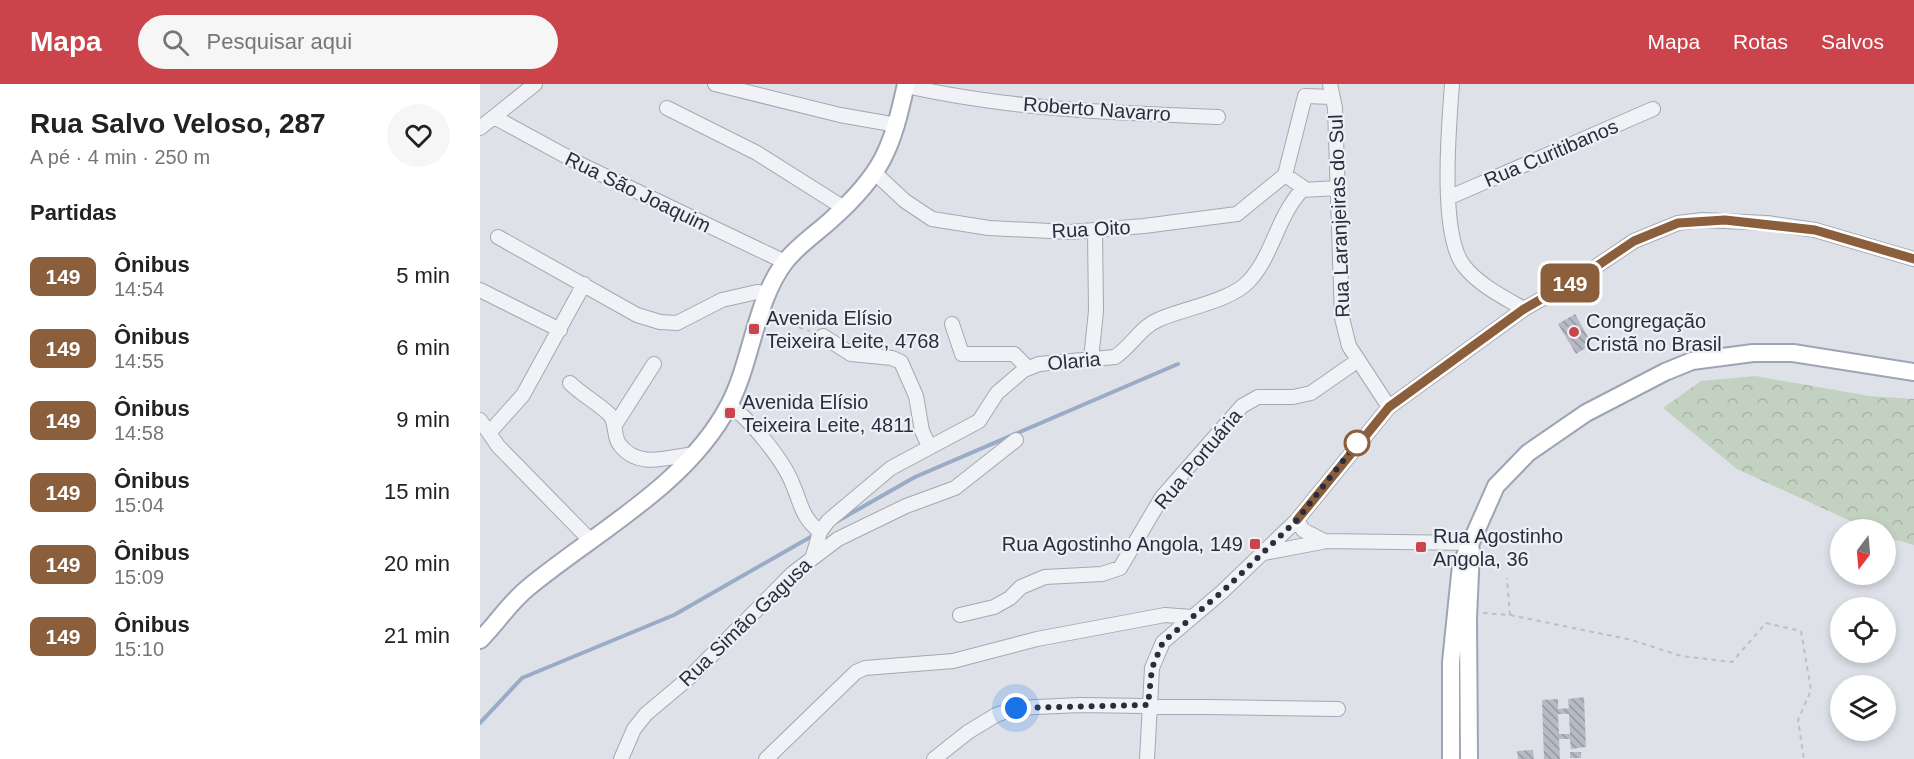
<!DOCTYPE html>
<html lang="pt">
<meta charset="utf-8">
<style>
body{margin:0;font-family:Arial,sans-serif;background:#f6f6f6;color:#222;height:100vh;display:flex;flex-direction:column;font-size:22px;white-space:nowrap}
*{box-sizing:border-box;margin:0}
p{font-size:20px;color:#767676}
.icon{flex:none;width:33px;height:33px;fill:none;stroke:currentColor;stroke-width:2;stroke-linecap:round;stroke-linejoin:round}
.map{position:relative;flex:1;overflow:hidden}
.drawer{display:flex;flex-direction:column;background:#fff;width:480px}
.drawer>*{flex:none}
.badge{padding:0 12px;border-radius:9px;font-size:21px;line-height:39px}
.needle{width:39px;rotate:196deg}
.tools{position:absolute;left:1350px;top:435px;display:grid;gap:12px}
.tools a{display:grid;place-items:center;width:66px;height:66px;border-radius:50%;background:#fff;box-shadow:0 3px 9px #0003;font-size:30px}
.you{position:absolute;width:30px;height:30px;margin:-15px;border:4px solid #fff;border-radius:50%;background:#1a73e8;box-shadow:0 0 0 9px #1a73e833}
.map>.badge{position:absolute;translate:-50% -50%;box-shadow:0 0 0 3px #fff}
h2{padding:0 30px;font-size:22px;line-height:54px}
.round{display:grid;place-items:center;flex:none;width:63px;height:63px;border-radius:32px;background:#f6f6f6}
.summary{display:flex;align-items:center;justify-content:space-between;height:102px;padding:0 30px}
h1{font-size:28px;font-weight:700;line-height:45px}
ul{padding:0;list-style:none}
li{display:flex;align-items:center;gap:18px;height:72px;padding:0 30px}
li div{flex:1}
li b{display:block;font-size:22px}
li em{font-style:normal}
li .badge{min-width:66px;font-weight:700;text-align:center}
header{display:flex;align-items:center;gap:36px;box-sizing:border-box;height:84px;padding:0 30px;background:#cb444c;color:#fff}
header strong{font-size:28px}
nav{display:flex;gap:33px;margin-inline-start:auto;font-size:21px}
.search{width:420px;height:54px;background:#f6f6f6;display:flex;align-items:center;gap:15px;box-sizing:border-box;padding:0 21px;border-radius:33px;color:#767676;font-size:22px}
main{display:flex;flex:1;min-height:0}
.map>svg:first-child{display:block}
.forest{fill:url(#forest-crowns)}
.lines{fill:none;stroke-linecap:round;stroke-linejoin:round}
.stream{stroke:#9aabc7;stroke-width:4}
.building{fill:url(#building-back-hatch);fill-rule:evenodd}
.minor-casing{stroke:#a4a8b2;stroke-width:16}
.major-casing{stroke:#9ea4b3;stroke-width:20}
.path{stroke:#bdbfc6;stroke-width:2;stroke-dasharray:4.5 4.5;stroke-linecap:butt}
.minor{stroke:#f1f2f6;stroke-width:14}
.major{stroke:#fff;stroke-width:16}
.line-casing{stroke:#fff;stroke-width:14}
.line{stroke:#8b5e3c;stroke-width:9}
.walk{stroke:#282e3e;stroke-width:6;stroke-dasharray:0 10.8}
.poi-dot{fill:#cb444c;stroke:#eef0f5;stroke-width:2}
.stop-dot{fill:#fff;stroke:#8b5e3c;stroke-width:3}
.labels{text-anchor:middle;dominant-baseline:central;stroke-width:4.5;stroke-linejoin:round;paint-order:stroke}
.street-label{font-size:20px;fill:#282e3e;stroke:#eef0f5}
.poi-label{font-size:20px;fill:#282e3e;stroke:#eef0f5;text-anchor:start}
</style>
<header>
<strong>Mapa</strong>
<div class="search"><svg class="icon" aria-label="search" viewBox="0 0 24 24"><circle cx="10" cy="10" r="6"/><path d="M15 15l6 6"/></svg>Pesquisar aqui</div>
<nav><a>Mapa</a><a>Rotas</a><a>Salvos</a></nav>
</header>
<main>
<section class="drawer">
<div class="summary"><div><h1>Rua Salvo Veloso, 287</h1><p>A pé · 4 min · 250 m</p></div><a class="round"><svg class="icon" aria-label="heart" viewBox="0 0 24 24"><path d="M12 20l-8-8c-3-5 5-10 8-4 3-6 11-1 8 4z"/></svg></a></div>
<h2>Partidas</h2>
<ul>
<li><span class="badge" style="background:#8b5e3c;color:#fff">149</span><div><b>Ônibus</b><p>14:54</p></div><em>5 min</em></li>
<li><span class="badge" style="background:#8b5e3c;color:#fff">149</span><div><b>Ônibus</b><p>14:55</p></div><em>6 min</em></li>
<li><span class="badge" style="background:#8b5e3c;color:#fff">149</span><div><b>Ônibus</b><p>14:58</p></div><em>9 min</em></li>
<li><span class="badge" style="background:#8b5e3c;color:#fff">149</span><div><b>Ônibus</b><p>15:04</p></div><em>15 min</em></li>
<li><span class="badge" style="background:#8b5e3c;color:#fff">149</span><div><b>Ônibus</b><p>15:09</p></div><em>20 min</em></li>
<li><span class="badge" style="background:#8b5e3c;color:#fff">149</span><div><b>Ônibus</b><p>15:10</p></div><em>21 min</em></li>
</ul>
</section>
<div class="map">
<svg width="1434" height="675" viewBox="0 0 1434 675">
<defs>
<pattern id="forest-crowns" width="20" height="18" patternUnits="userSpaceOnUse" patternTransform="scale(1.5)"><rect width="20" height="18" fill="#c2d1c0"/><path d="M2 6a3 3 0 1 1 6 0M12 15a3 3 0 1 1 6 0" fill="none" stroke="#a7b4a6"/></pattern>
<pattern id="building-back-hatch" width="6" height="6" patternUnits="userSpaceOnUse" patternTransform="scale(1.5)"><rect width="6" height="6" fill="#b6bac4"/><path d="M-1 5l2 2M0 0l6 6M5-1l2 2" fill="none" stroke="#9498a1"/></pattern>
</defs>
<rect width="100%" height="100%" fill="#dee1e8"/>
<!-- forest -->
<path class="forest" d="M1275 292 1389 312 1434 315V461L1406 453V446L1388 445 1257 385 1183 324 1221 297Z"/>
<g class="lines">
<!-- stream -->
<path class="stream" d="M356 438 435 393 698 280
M0 639 42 594 194 531 334 451"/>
</g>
<!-- building -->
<path class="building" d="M1095 230 1112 260 1096 270 1078 240Z
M1104 613 1106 663 1091 665 1090 655H1079L1080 675H1064L1062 616 1078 615V625L1089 624 1088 615ZM1078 630H1089L1090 650H1079Z
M1053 666 1054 675H1038L1037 667Z
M1090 668H1101V674H1090Z"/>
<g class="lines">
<defs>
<path id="minor" d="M235 0 360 31 417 41
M850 0 855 24 862 234 869 262 909 323
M972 0C969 42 959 150 984 182 999 201 1023 213 1044 225
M426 2C528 25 633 29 738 33
M187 24 277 69 364 124
M14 33 102 81 305 178
M0 44 55 0
M396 90 425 117 452 135 509 144 590 148 664 142 757 130 805 91 824 104
M805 91 825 12 852 13
M970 113 1173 25
M18 153 157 231 180 238 197 239 242 216 277 208 288 209
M0 206 80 246
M472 240 482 270H534L548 284
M343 252 371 270 412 274 421 278 436 312 442 347 449 362
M611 275 616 227 615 147
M90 299C102 311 118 319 130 331 137 340 133 353 140 361 159 386 190 372 215 370
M249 321C270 335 304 377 313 401 322 422 321 432 340 448
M0 336 18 362 110 456
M135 341 174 280
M9 349 43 311 104 200
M817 436 823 446 844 457 991 459
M784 469 842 458
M333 472 340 448 348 437 411 384 499 337 517 309 544 286 559 280 635 273C652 262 660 243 680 235 705 224 751 217 769 197 793 171 797 133 822 106L858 104
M480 531 514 523 530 514 541 503 565 493 622 490 640 484 682 413 762 322 778 313H813L831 309 877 277
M141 675 154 645 166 630 210 593 313 489 358 455 426 422 475 404 536 356
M286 675 376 588 385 584 473 577 557 555 685 531 712 533
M454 675 488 648 516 631 536 624 600 621 858 625
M667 675 672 584 683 558 742 508 817 436 909 323 1044 225 1108 188 1154 157 1198 139 1222 136 1287 139 1335 146 1434 175"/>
<path id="major" d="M0 556C17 539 30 518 49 503 117 447 207 401 249 321 272 277 275 217 305 178 317 162 337 149 352 135 402 90 412 65 426 0
M971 675V578L981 481 1016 402 1048 369 1106 329 1185 288 1212 277 1273 269H1313L1434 288
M989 675 988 534 991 466"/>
</defs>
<!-- minor casing -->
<use href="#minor" class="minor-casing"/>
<!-- major casing -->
<use href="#major" class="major-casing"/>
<!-- path -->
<path class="path" d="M293 235 330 247
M1003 529 1030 531 1027 494
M1030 531 1152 556 1201 572 1252 578 1286 539 1321 547 1331 606 1318 636 1324 675"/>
<!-- minor -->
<use href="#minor" class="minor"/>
<!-- major -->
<use href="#major" class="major"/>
</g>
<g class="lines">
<defs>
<path id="line" d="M817 436 909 323 1044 225 1108 188 1154 157 1198 139 1245 136 1335 146 1434 175"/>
</defs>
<!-- line casing -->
<use href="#line" class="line-casing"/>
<!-- line -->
<use href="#line" class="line"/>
<!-- walk -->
<path class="walk" d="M536 624 668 621 672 584 683 558 742 508 817 436 877 359"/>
</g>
<!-- markers -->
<g class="poi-dot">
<rect x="268" y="239" width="12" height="12" rx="3"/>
<circle cx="1094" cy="248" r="6"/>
<rect x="244" y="323" width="12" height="12" rx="3"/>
<rect x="769" y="454" width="12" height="12" rx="3"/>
<rect x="935" y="457" width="12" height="12" rx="3"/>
</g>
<circle class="stop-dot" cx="877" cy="359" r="12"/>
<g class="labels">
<!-- street labels -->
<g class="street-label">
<text transform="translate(617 25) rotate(4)">Roberto Navarro</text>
<text transform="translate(1071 69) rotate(-23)">Rua Curitibanos</text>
<text transform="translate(158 108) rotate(26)">Rua São Joaquim</text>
<text transform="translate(859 132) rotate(-92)">Rua Laranjeiras do Sul</text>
<text transform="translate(611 145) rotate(-3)">Rua Oito</text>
<text transform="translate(594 277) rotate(-5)">Olaria</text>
<text transform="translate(718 375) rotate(-50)">Rua Portuária</text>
<text transform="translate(265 538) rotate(-44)">Rua Simão Gagusa</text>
</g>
<!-- poi labels -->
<g class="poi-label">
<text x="286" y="234">Avenida Elísio<tspan x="286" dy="23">Teixeira Leite, 4768</tspan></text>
<text x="1106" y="237">Congregação<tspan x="1106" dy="23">Cristã no Brasil</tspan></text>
<text x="262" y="318">Avenida Elísio<tspan x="262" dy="23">Teixeira Leite, 4811</tspan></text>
<text x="953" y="452">Rua Agostinho<tspan x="953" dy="23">Angola, 36</tspan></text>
<text x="763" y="460" text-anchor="end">Rua Agostinho Angola, 149</text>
</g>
</g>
</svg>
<div class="tools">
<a><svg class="needle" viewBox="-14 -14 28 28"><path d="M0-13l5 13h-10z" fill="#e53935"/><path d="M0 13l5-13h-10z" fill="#767676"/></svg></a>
<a><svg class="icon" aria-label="locate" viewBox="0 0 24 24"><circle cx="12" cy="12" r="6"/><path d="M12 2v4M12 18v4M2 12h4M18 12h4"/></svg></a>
<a><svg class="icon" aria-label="layers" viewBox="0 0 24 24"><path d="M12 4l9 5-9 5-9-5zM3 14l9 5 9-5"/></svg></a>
</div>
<div class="you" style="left:536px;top:624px"></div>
<b class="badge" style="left:1090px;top:199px;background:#8b5e3c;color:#fff">149</b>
</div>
</main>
